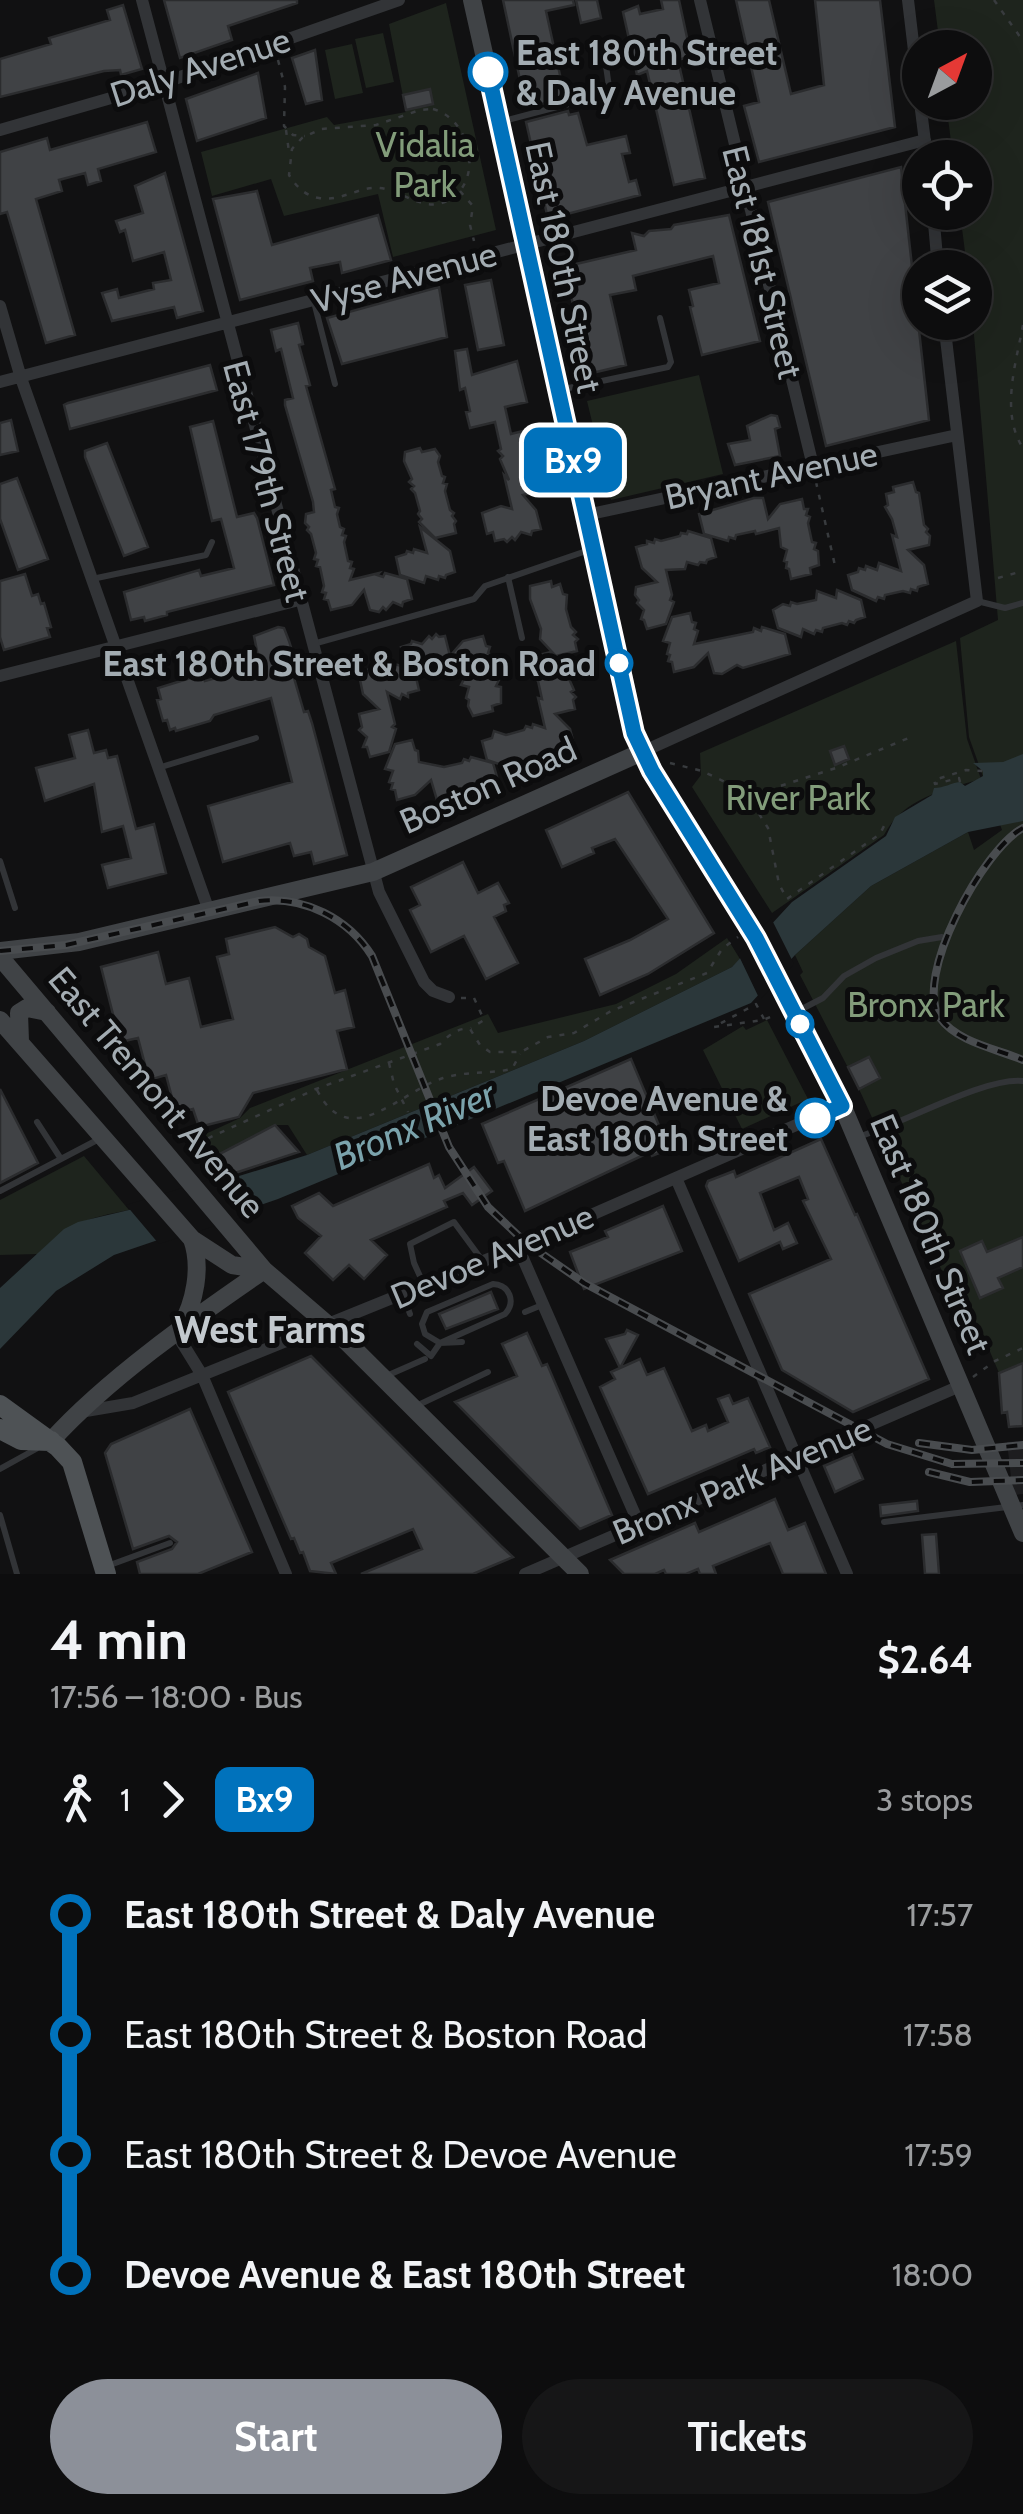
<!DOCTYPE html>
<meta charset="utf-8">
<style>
body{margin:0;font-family:Cabin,sans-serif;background:#161617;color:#f1f3f6;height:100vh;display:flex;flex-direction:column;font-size:38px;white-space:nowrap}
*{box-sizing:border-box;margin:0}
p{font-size:32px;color:#9a9c9e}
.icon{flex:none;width:55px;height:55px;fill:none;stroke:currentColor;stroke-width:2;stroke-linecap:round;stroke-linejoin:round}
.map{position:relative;height:1574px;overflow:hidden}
.panel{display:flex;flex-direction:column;background:#0d0d0e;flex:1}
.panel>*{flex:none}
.badge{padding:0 20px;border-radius:15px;font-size:35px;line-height:65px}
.needle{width:65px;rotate:41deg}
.controls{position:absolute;left:902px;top:30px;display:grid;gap:20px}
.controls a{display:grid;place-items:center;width:90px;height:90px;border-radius:50%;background:#0d0d0e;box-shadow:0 10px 40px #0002,0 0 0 2px #2d2d2e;font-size:50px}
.map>.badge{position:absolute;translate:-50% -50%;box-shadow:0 0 0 5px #fff}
.legs{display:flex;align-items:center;gap:15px;height:110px;padding:0 50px;font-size:32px}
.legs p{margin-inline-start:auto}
.overview{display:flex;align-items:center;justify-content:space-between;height:170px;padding:0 50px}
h1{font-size:55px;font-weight:700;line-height:75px}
.action{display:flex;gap:20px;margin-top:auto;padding:20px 50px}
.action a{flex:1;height:115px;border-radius:60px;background:#8c9099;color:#fff;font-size:40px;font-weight:700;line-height:115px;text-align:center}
.action a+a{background:#161617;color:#f1f3f6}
ul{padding:0 50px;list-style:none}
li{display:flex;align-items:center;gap:35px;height:120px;font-size:38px}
li i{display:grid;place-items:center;width:15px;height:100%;margin:0 12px;background:currentColor}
li i::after{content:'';width:25px;height:25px;margin:-12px;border:8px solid;border-radius:50%;background:#0d0d0e}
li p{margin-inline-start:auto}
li:first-child i{background:linear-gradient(#0000 50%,currentColor 0)}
li:last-child i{background:linear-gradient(currentColor 50%,#0000 0)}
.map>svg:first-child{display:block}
.built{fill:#1d1d1f}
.green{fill:#1e241d}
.water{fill:#2b373a}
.pier{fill:#111112}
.building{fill:#404245;stroke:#2b2c2e;stroke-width:2.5}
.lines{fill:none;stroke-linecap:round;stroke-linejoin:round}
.path{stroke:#383b3e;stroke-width:2.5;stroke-dasharray:5 8;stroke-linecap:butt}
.lane{stroke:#323437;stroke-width:6}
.street{stroke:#323437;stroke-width:12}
.secondary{stroke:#404346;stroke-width:18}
.primary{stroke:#4e5255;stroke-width:20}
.rail-casing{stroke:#494c4f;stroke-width:8}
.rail{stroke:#0c0c0d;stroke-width:4;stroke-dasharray:11;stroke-linecap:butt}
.line-1-casing{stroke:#fff;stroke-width:22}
.line-1{stroke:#0072bc;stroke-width:15}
.stop-1-dot{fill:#fff;stroke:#0072bc;stroke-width:5}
.labels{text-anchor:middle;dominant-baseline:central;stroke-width:10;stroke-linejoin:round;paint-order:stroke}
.stop-label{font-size:35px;font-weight:bold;fill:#a3acb2;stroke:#0c0c0d;text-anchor:end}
.street-label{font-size:35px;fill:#a3acb2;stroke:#0c0c0d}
.park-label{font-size:35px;fill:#829c7a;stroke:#0c0c0d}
.water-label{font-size:38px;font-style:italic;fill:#7ba3ac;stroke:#0c0c0d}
.neighbourhood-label{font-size:38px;font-weight:bold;fill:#c3c9ce;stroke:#0c0c0d}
</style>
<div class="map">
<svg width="1023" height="1574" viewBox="0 0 1023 1574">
<rect width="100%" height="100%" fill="#111112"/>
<!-- built -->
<path class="built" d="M1023 1441V1494L1013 1495 1007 1442Z"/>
<!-- green -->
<path class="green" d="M934 0H1023V1363L999 1373 983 1335 973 1339 859 1089 800 975 803 972 795 955 871 886 968 832 974 850 1002 830 969 737 960 638 998 620 973 323 975 268 967 267 960 213 975 212V158L953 157 946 103 975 102V48L940 47Z
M446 3 496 230 393 257 378 194 284 216 271 179 212 196 201 152 327 117 334 125 406 112 389 24Z
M383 33 394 82 366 88 355 39Z
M352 44 363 93 335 99 325 50Z
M699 375 723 474 611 500 587 401Z
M956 641 967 739 981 779C944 790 903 798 884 835L772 913 692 787 701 775 700 753Z
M727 938 740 959 732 967 584 1041 307 1155 288 1125H275L214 1157 199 1137 240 1118 250 1108 488 1014 498 1033 616 1004 676 974Z
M767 1020 808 1099 742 1129 703 1050 743 1026 746 1030Z
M84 1156 129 1210C88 1218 68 1223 38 1254L0 1255V1200Z"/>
<!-- water -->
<path class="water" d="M1023 754V821L968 832 871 886 795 955 751 1003 278 1199 114 1255 56 1291 0 1349V1288L64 1229 78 1222 129 1210 307 1155 584 1041 732 967 792 902 886 836 895 817 932 795 934 788C944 788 951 783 960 782L965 786 983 776V771L973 763 1003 762Z"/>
<!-- pier -->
<path class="pier" d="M771 918 794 964 760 1000 738 954Z
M225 1175 258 1212 159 1244 126 1205Z"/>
<!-- building -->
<path class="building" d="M164 0H297V3L228 26 232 40 180 58Z
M503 0H573L574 5 546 11 565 98 526 108Z
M576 0H597L601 18 581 23Z
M661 0H679L691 56 678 60 705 178 674 185 647 71 637 75 623 12 638 6 640 14 663 9Z
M736 0H769L791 94 824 85 815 0H880L895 127 759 162 744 106 759 102Z
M123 5 142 69 121 75 120 70 104 71 0 97V59L51 44 49 38 110 20 107 10Z
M315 50 322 100 306 104 292 58Z
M258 73 266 118 197 141 186 99Z
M430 89 433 104 406 110 403 95Z
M568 111 569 115 578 113 587 145 626 136 630 153 622 154 629 182 636 180 640 195 548 219 526 122Z
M147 122 156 152 98 169 101 181 88 185 85 173 59 180 62 191 36 199 75 335 46 343 7 212 0 214V152L47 138 50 150Z
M901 167 929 420 826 446 768 202Z
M165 173 203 311 177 318 174 307 112 321 102 293 117 289 119 298 154 289 153 283 171 280 164 252 133 261 125 230 120 232 116 221 143 213 135 186Z
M257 191 272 245 378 215 391 260 342 273 340 262 310 268 313 281 240 300 213 199Z
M729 215 760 341 702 355 690 307 693 306 689 290 719 283 713 256 633 276 636 290 610 295 626 365 588 374 567 277 579 275 576 264 636 250 632 233 644 236 649 231 671 229 674 225Z
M491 280 504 345 478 350 465 285Z
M439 287 447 337 342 364 327 318Z
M298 323 303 344 299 345 310 385 306 386 335 489 331 490 335 507 339 508 337 514 340 527 344 529 342 535 346 536 344 542 348 561 352 562 350 568 354 569 350 580 379 573 377 575 383 577 385 573 407 579 412 599 403 602 402 606 393 602 386 610 383 607 379 612 370 610 364 590 352 605 331 610 328 600 324 599 326 593 322 592 324 586 320 567 316 566 318 560 314 559 316 553 311 534 307 530 309 527 305 523 306 514 314 512 313 502 285 405V400L293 398 281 349 276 351 271 330Z
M467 349 472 375 517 361 527 402 505 407 511 434 527 430 532 437 530 443 534 445 537 470 541 474 539 477 543 480 542 490 523 495 536 510 541 529 532 531 531 535 521 532 515 540 512 537 507 542 504 539 495 541 493 532 487 534 482 513 501 506 512 509 504 475 509 480 500 459 503 456 498 451 501 449 495 422 470 428 466 412 470 411 465 388 460 390 455 351Z
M210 365 217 390 70 429 64 405 68 403Z
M771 415 777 416 780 427 775 429 780 456 735 465 728 444 750 440 747 426Z
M11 420 18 451 0 455V423Z
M213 421 237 517 254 513 257 518 274 585 167 612V615L145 621 144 617 131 620 124 592 199 570 201 576 234 568 221 519 212 521 190 427Z
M107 443 148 547 124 556 85 457V451Z
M420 448 422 452 435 449 440 456 438 462 442 476 445 477 443 483 447 484 445 491 450 510 454 513 452 516 456 521 454 524 456 533 435 538 419 522 422 519 418 514 420 511 415 493 411 489 414 486 409 482 412 479 404 461 405 452Z
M17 478 48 559 18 570 0 519V484Z
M913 482 916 492 919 493 924 525 928 529 926 532 930 536 929 545 908 550 924 565 928 584 918 587 917 591 911 589 910 593 903 591 885 595 884 599 878 597 876 601 852 590 848 575 858 572 859 568 865 570 866 566 877 570 879 563 901 571 892 535 897 537 892 519 885 507 888 505 886 494 894 492 893 487Z
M754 498H763L768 519 780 504 802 499 804 509H808L806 515 810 517 808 523 812 542 816 543 814 549 818 551 819 565 810 568 811 574 791 579 789 569 786 568 787 562 784 561 787 550 781 547 779 528 756 534 755 531 736 535 735 539 729 537 728 541 704 534 699 514Z
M420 527 450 551 455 572 446 575 445 578 439 576 438 580 426 576 424 583 400 575 396 557 406 554 407 551 413 553 414 549 427 553Z
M688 531 711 538 716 557 707 560 706 563 700 562 698 565 687 562 685 569 666 570 672 595 670 600 674 602 666 624 647 629 644 620 641 619 644 610 637 603 639 600 635 595 636 587 657 582 642 568 636 547 647 544V541L654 543 655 539 661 541 680 536 681 533 687 534Z
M25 574 32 596 38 594 41 604 44 603 51 627 47 628 50 637 4 650 0 637V581Z
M551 581 552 587 560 584 563 594 567 595 566 609 571 627 576 632 573 635 578 639 575 642 577 651 556 656 540 639 541 629 530 599V586Z
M837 590 861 600 865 617 856 620 854 623 849 621 847 625 842 623 823 628 822 632 816 630 814 634 803 629 801 637 778 628 773 610 783 604 790 606 791 602 797 604 816 600 817 591 836 598Z
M690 613 692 622 696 623 694 629 698 631 694 644 753 632 754 628 761 631 762 627 785 634 790 654 743 668 737 665 722 674 714 673 708 653 694 667 674 672 672 662 668 661 670 655 667 654 670 643 663 641 672 617Z
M278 627 284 628 289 641 298 670V677L294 678 304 712 308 711 312 723 347 855 314 864 311 852 294 856 290 843 223 862 208 806 292 782 271 698 214 715 210 721 176 731 175 728 170 730 167 720 163 721 157 700 161 699 158 688 197 676 204 675 205 681 260 666 254 636Z
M436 634 439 637 445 636 450 656 463 641 483 636 486 646 490 647 488 653 492 655 490 661 494 679 499 680 496 686 501 687V703L492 706 493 711 473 716 468 706 469 700 466 698 469 687 461 685 472 663 436 672 431 670 429 674 406 666 401 647 411 644 412 641 422 644 429 636 432 639Z
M551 652 569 669 566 672 574 690 571 692 576 697 573 700 575 709 555 714 570 729 575 748 565 751 564 754 558 753 557 756 551 754 532 759 531 763 525 761 523 764 513 760 511 768 487 760 482 741 492 738 494 731 506 735 524 730 526 726 532 728 533 724 545 728 538 698 542 699 538 681 533 676 536 673 531 669 534 666 532 657Z
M390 663 414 669 419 690 408 693V697L402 694 400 699 387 692 395 724 392 727 396 729 389 752 370 757 367 747H363L367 737 359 730 362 727 359 714 379 709 363 694 359 675 369 669 376 670 377 667 389 670Z
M88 730 94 753 106 750 108 758 117 756 136 829 154 824 166 873 108 888 102 865 131 858 123 826 102 832 94 784 45 801 36 768 75 758 69 735Z
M412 740 415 750 418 751 419 762 444 767 462 763 464 759 469 761 471 757 493 763 499 784 445 801 437 800 431 780 415 795 397 800 395 790 391 789 393 783 389 782 393 771 385 769 395 744Z
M844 746 849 759 835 765 830 751Z
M628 792 714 933 648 974 600 995 585 959 630 940 668 919 615 839 592 848 594 853 562 867 546 830Z
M463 862 478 893 498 883 509 903 504 905 506 911 494 917 518 963 486 979 464 936 431 952 410 910 420 905 411 887Z
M275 927 293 937 299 934 307 939 309 947 325 956 335 993 345 990 354 1027 337 1031 347 1069 253 1093 239 1117 199 1127 193 1109 176 1113 166 1075 149 1080 138 1038 120 1042 101 967 158 952 166 984 189 978 201 1027 233 1019 217 957 229 954 226 939Z
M869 1057 880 1078 859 1089 848 1067Z
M631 1059 669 1149 652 1156 650 1152 525 1211 504 1161 498 1163 482 1124Z
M0 1089 38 1163 0 1183Z
M275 1125 299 1152 229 1175 214 1157Z
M821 1139 855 1215 857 1214 929 1379 853 1412 782 1370 749 1294 831 1259 803 1201 808 1199 799 1177 760 1193 774 1230 788 1223 797 1243 783 1249 780 1242 739 1261 706 1186 708 1181 734 1171 736 1177Z
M429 1164 434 1178 439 1175 445 1188 474 1167 492 1191 472 1205 463 1193 444 1201 447 1207 371 1240 387 1255 364 1279 349 1265 333 1280 305 1253 321 1236 298 1218 292 1206 319 1193 333 1206Z
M663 1206 682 1251 584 1289 570 1252 608 1237 605 1231Z
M1023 1237V1267L998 1278 1003 1288 980 1298 960 1251 982 1241 987 1252Z
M491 1292 498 1309 446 1329 439 1314Z
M627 1330 638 1335 620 1368 640 1359 647 1375 664 1368 692 1431 706 1425 708 1431 728 1422 718 1399 729 1395 733 1404 748 1398 770 1447 756 1453 754 1449 648 1494 600 1387 615 1379 611 1372 620 1368 606 1339 625 1334Z
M527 1333 542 1366 547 1364 612 1515 580 1529 455 1402 517 1376 502 1344Z
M311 1356 501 1546 513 1557 473 1574H361L422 1549 413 1529 331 1563 336 1574 310 1571 303 1552 300 1553 294 1538 291 1539 228 1392Z
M1023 1363V1426L1009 1427 1007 1412 1002 1413 999 1373Z
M190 1409 252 1552 198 1574H140L137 1562 172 1549 177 1542 169 1536 133 1549 105 1453 111 1444Z
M852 1454 863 1479 835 1492 824 1466Z
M775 1499 788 1530 805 1523 826 1574H783L770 1543 713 1566 716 1574H700L698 1569 686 1574H666L664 1570 655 1574H624L610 1560 695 1523 699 1532Z
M917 1501 918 1511 881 1516 880 1505Z
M936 1534 939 1574H925L922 1535Z"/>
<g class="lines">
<!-- path -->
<path class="path" d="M994 0 1023 41
M278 60 285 87 284 126 293 135 305 136
M433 109C471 119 485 182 447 201 423 213 402 190 380 188 359 186 341 202 319 198 305 196 296 186 289 175L292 149 302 138 321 129 376 125 420 110Z
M286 130 289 152
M460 191 473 206 470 225 474 241
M1023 325C1016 363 1000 413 1023 448
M816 482 836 570
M998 578 1023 571
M670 763 702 771 744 791 771 789 836 768 911 737
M960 782 959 778 935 784 934 780 966 770 983 771
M745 792 768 828 779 884 787 899 880 834 886 822
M461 998H474L484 1020 471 1028
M764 1019 756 1004 714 1027 763 1020 773 1016
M389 1063 394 1084 408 1112
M317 1090C349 1153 398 1093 443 1078 466 1071 489 1074 512 1069L520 1054
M186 1152 202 1141 316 1089 440 1044C448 1036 458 1027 470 1029L480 1045 490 1052H521L548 1037 574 1033 611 1011 707 973 722 949 738 937
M973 1377 995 1361 1023 1348"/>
<!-- lane -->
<path class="lane" d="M500 122 603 95 609 87 604 52
M314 302 335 384
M564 389 668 367 671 362 660 318
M508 577 522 638
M92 579 206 555 212 542
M977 601 1005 608 1023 603
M313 644 474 599 485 586 592 549
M158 768 256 738
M0 861 15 908
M796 1012 823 998 844 976 876 958 918 941 942 937
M37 1122 61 1159
M857 1137C901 1125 983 1077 1023 1081
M0 1191 101 1138
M493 1284C510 1285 516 1302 505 1314L440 1343 425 1334 422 1324 427 1312Z
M424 1285 414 1263 410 1244 454 1222 482 1260
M403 1295 410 1314
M525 1312 542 1305
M417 1344 431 1356 440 1343 462 1342
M384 1377 425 1359
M414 1407 488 1372
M0 1469 36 1449
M0 1515 17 1574
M884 1522 1023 1505
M110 1565 170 1543"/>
<!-- street -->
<path class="street" d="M142 0 379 892 424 982 433 991 449 997
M700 0 813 466
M908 0 920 101
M920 102 927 158
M0 130 163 83 399 0
M933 212 938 268
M0 306 21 378 209 911
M0 382 925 140
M586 515 957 435
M0 676 299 600
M642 752 977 601 944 322
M676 1178 847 1574
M518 1247 639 1524
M176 1333 202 1375 286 1574
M80 1412 133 1403 518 1247 842 1105
M525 1574 960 1386"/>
<!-- secondary -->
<path class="secondary" d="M472 0 638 743 652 771 756 938 842 1105 1023 1533
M0 951 79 942 373 872 642 752
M0 957 264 1270 341 1336 580 1574
M0 1020 192 1239 232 1265 264 1270
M20 1041 19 1013 27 1008 47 1012
M180 1328C195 1303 202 1267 192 1239
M51 1441C107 1379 194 1318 264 1270"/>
<!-- primary -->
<path class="primary" d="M0 1405 58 1447 72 1462 106 1574
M0 1429 21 1440 51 1441"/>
<defs>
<path id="rail" d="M1023 828C984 848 912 978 940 1018 957 1042 997 1049 1023 1060
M0 951 66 945 259 901C304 896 348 918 372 956L449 1147 488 1207 525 1242 584 1283 887 1444 952 1464 1023 1463
M919 1443 972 1450 1023 1445
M929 1472 970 1482 1023 1480"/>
</defs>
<!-- rail casing -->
<use href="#rail" class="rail-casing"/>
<!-- rail -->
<use href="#rail" class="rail"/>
</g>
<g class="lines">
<defs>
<path id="line-1" d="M488 72 634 733 652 771 756 938 842 1106 815 1118"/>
</defs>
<!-- line-1 casing -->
<use href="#line-1" class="line-1-casing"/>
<!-- line-1 -->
<use href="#line-1" class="line-1"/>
</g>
<!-- markers -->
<g class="stop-1-dot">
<circle cx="488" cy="72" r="18"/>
<circle cx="619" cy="663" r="12"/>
<circle cx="800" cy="1024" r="12"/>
<circle cx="815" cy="1118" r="18"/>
</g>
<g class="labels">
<!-- stop labels -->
<g class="stop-label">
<text x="516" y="52" text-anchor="start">East 180th Street<tspan x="516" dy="40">&amp; Daly Avenue</tspan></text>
<text x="596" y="663">East 180th Street &amp; Boston Road</text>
<text x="788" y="1098">Devoe Avenue &amp;<tspan x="788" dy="40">East 180th Street</tspan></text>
</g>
<!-- street labels -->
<g class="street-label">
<text transform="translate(200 67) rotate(-18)">Daly Avenue</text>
<text transform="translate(763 262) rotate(76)">East 181st Street</text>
<text transform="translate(564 267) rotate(78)">East 180th Street</text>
<text transform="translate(404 277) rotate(-15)">Vyse Avenue</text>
<text transform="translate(771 475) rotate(-12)">Bryant Avenue</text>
<text transform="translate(267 481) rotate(75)">East 179th Street</text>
<text transform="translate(488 785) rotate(-24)">Boston Road</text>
<text transform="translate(157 1092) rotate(50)">East Tremont Avenue</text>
<text transform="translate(931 1234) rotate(67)">East 180th Street</text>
<text transform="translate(492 1256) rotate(-23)">Devoe Avenue</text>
<text transform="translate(742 1480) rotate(-23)">Bronx Park Avenue</text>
</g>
<!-- park labels -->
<g class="park-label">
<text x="425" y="144">Vidalia<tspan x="425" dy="40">Park</tspan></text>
<text x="798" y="797">River Park</text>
<text x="926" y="1004">Bronx Park</text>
</g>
<!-- water labels -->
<g class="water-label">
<text transform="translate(414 1125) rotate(-23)">Bronx River</text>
</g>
<!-- neighbourhood labels -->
<g class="neighbourhood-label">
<text x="270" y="1329">West Farms</text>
</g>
</g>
</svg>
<div class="controls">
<a><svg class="needle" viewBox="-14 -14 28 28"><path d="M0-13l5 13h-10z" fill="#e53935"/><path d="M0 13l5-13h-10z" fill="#9a9c9e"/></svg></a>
<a><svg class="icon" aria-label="locate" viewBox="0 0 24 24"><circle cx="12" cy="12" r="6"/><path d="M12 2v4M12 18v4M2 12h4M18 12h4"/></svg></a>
<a><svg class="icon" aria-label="layers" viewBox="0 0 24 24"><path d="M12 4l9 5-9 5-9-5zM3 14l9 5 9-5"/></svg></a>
</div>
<b class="badge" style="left:573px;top:460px;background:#0072bc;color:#fff">Bx9</b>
</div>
<section class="panel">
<div class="overview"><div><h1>4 min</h1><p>17:56 – 18:00 · Bus</p></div><b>$2.64</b></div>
<div class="legs"><svg class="icon" aria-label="walk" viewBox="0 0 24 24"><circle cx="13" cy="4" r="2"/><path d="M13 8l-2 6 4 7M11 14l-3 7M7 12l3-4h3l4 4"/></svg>1<svg class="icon" aria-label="forward" viewBox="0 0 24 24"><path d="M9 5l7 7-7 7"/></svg><b class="badge" style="background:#0072bc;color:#fff">Bx9</b><p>3 stops</p></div>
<ul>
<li><i style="color:#0072bc"></i><b>East 180th Street &amp; Daly Avenue</b><p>17:57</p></li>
<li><i style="color:#0072bc"></i><span>East 180th Street &amp; Boston Road</span><p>17:58</p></li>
<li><i style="color:#0072bc"></i><span>East 180th Street &amp; Devoe Avenue</span><p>17:59</p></li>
<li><i style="color:#0072bc"></i><b>Devoe Avenue &amp; East 180th Street</b><p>18:00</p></li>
</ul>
<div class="action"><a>Start</a><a>Tickets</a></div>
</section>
